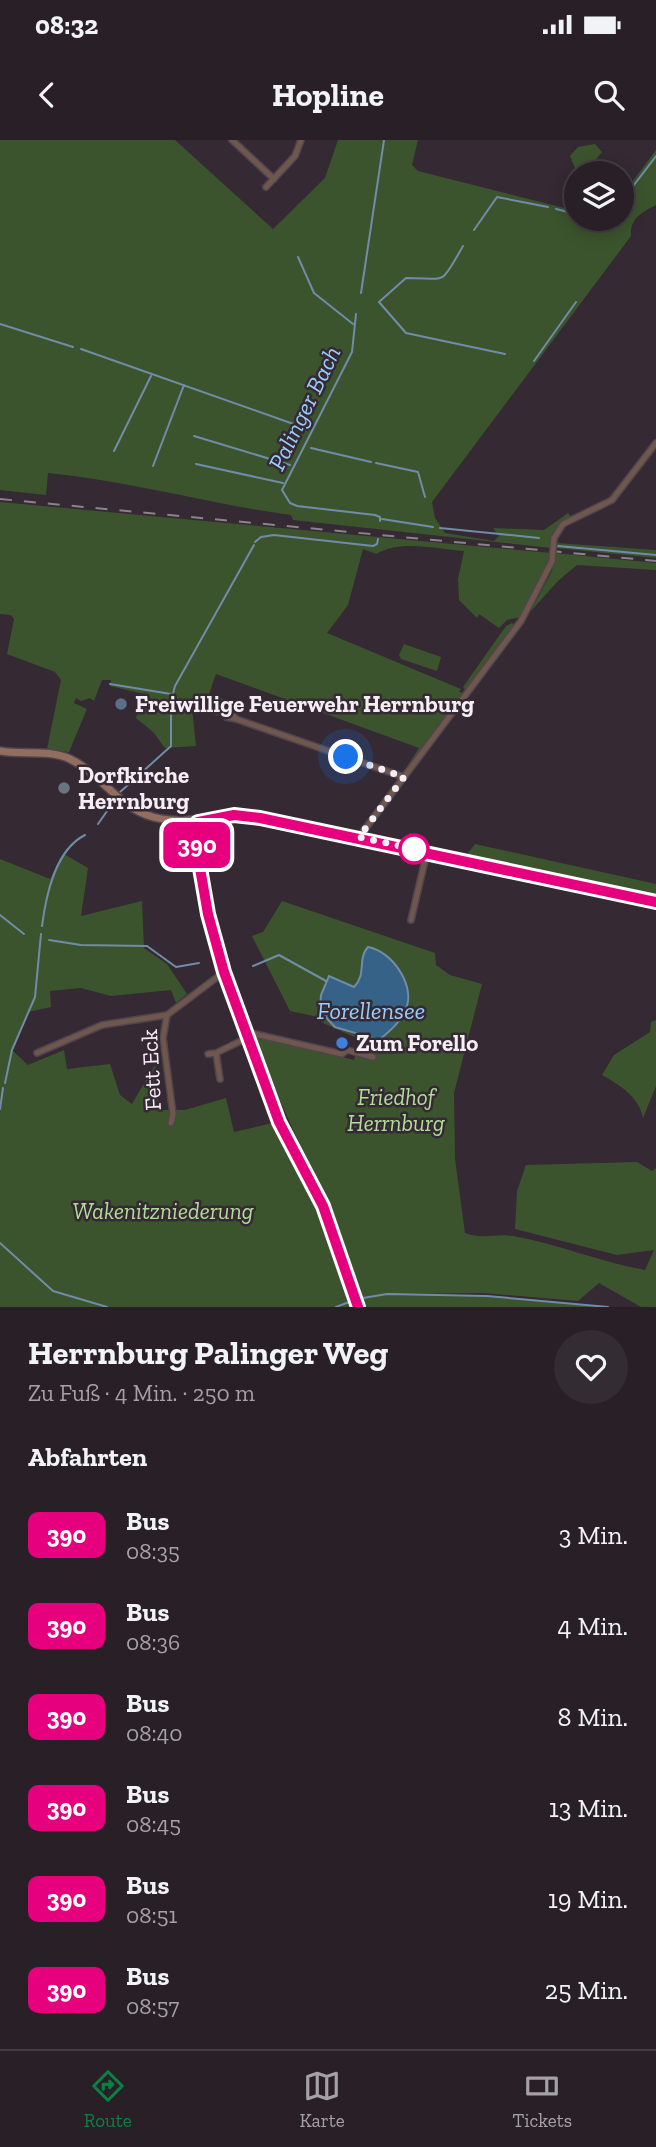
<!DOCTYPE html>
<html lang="de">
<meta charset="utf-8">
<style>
body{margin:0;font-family:"Zilla Slab",serif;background:#342c33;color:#f1f3f6;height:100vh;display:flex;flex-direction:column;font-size:26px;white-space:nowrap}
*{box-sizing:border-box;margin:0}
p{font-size:23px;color:#a5a2a7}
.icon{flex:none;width:38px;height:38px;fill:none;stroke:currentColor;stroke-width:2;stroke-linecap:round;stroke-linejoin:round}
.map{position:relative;height:1167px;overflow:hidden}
.drawer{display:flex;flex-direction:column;background:#281f27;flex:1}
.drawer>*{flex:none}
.badge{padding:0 14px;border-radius:10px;font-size:24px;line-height:46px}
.tools{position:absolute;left:564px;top:21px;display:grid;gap:14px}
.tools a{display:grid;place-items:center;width:70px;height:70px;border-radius:50%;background:#281f27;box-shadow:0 4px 18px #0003,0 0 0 2px #443d44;font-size:35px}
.you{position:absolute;width:35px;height:35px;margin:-18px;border:5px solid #fff;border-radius:50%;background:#1a73e8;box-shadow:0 0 0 10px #1a73e833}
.map>.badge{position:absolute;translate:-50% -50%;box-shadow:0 0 0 4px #fff}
h2{padding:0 28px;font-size:26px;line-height:63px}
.round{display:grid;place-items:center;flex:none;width:74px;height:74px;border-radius:37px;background:#342c33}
.summary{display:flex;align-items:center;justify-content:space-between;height:119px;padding:0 28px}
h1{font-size:33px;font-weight:700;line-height:52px}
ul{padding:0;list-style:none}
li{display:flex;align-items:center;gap:21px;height:91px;padding:0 28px}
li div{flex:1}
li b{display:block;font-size:26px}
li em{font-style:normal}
li .badge{min-width:77px;font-weight:700;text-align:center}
.status{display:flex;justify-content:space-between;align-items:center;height:49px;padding:0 35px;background:#281f27;direction:ltr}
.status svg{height:19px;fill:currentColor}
header{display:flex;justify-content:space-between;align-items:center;height:91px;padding:0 28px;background:#281f27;font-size:32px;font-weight:700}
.tab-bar{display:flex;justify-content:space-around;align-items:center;height:98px;border-top:2px solid #443d44;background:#281f27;font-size:19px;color:#a5a2a7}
.tab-bar a{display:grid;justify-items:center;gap:4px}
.tab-bar .active{color:#0b8043}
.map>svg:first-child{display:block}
.green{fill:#3c542d;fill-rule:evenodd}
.water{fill:#366287;stroke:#708ca8;stroke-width:2}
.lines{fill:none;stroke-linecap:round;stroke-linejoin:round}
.stream{stroke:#708ca8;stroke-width:2}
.street-casing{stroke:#50454f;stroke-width:8}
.secondary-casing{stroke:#50454f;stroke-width:10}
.street{stroke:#6f574e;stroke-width:5}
.secondary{stroke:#936e5f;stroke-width:7}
.rail{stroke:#8c828b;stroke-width:2;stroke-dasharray:12 12;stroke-linecap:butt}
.street-bridge-casing{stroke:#50454f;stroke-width:8;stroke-linecap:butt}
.street-bridge{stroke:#6f574e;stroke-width:5}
.line-casing{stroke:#fff;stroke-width:16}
.line{stroke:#e6007e;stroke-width:10}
.walk{stroke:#f6eef5;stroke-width:7;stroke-dasharray:0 12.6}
.service-dot{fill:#5c6f8a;stroke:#352934;stroke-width:2.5}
.worship-dot{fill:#6b7280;stroke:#352934;stroke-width:2.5}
.stop-dot{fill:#fff;stroke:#e6007e;stroke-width:3.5}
.shop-dot{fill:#3f7fe0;stroke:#352934;stroke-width:2.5}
.labels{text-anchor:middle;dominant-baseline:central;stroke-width:5;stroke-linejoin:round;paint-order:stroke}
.poi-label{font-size:23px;font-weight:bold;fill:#f6eef5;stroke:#352934;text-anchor:start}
.street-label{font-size:23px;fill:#f6eef5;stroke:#352934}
.park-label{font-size:23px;font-style:italic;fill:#b1de96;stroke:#352934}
.water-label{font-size:24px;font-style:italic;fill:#98cdfc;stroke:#352934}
</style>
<div class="status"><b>08:32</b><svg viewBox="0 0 49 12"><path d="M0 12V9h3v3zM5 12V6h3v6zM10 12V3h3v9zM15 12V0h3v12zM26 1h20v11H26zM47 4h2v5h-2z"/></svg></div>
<header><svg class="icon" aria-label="back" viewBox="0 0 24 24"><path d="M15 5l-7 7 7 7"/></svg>Hopline<svg class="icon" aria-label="search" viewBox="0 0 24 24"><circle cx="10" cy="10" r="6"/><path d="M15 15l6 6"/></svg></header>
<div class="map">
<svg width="656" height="1167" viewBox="0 0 656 1167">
<rect width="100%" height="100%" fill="#352934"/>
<!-- green -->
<path class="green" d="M0 0H175L273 89 325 38 338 0H418L412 25 418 31 576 71V79H621V57L656 10V65C641 73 630 78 631 96L432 362 435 378 445 393 494 401 499 396 493 388 544 390 568 373 571 377 553 392 551 408 293 380 291 375C209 364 130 341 48 333L46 355 0 350Z
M595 4 602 12 589 28H575L570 16 578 7Z
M0 362 551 413 550 421 521 477 507 480 499 488 479 474 477 478 459 460 458 439 464 411C437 409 400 399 376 414L363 409 348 465 327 493 461 549 459 552 464 553 406 628 419 608 216 534 209 554 224 559 218 576 192 568 196 606 165 608 153 592 136 578 144 554 110 546 111 540H102L94 561 90 558 81 561 76 558 74 563 87 569 69 612 47 609 61 540 55 532 7 514 14 479 11 475 0 474Z
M556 403 656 410V418L556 408Z
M555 413 656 423V430L577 425 558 441 530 472 552 431Z
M512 483 515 485 466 551 463 547 506 486Z
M404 504 441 517 437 531 401 519 399 515Z
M475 704 656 744V758L465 717Z
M64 714 88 728 81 776 142 761 144 808 167 824 187 854 176 863 171 850 111 856 81 848 50 851 51 867 28 872 12 910 28 925 64 910 67 929 110 924 120 955 132 964 155 925 159 970H185L226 958 234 992 277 982 320 1067 356 1167H0V719L50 739Z
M282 761 435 813 436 825 450 835 482 844 454 953 455 1019 465 1093C482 1100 496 1093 513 1096 556 1103 599 1122 645 1130L654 1110 617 1115 515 1089 517 1051 526 1025 637 1022 652 1031 656 1028V1167H641L599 1143 578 1161 483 1153 403 1154 487 1156 608 1167H360L326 1064 252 897 266 898 354 920 359 899 323 883 318 877 290 871 252 796 263 792ZM383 812 403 840 408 863 370 900 335 887 320 871 321 855 328 842 354 847 360 841 364 824Z
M656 880V946L643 978C639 957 620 945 602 935L614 915 650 892 651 882Z"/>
<!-- water -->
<path class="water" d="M368 807C391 811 414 843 407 866 403 880 390 891 379 900L335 887 320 871 321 855 329 836 354 847C367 834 357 819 368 807Z"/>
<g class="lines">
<!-- stream -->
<path class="stream" d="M621 62 656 16
M556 69 576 74
M596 79H605
M474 90 497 57 548 67
M463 106C439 147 449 138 406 138L379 162 406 193 505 214
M298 117 314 153 353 184
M361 153 384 0
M356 174 352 212 282 350 290 363 297 366 375 375 380 377V381
M0 184 73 207
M81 209 302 287
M534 221 576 162
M194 296 290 325
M311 308 371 322
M114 311 151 236
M376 323 418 332 425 357
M196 324 283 343
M153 326 184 245
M382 379 433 387
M440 388 539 398
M255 402 261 397 274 395 373 406 377 404 378 399
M558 406 656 415
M110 544 171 554
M119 653 171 606V561L175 546 254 405
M98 684 112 664
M0 775 24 794
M42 786C46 755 55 710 85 695
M49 800 81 805 147 806 176 827 199 823
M253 826 279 815 326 841
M5 943 12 910 35 857 41 794
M0 969 3 948
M0 1103 53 1151 107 1167
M357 1159 387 1154 487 1156 608 1167
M336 1167 352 1161"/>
<defs>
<path id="street" d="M232 0 274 39
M266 47 295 16 301 0
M554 398 563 384 612 360 656 303
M236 579 226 577 225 573 229 571 236 579 404 637
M359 697 521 481 552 421
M411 780 427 712
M167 875 163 898 173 974 171 983
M37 913 102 885 167 875 224 832
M216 913 220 939
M208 914 216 913 255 894 342 914 347 910 373 917"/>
<path id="secondary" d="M0 611C22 615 49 609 70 619 102 634 117 667 153 677 192 687 222 671 260 678L656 762
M189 683 224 832 280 982 323 1066 358 1167
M197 706 198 682"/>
</defs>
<!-- street casing -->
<use href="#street" class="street-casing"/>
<!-- secondary casing -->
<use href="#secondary" class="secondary-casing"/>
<!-- street -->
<use href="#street" class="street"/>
<!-- secondary -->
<use href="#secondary" class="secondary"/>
<!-- rail -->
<path class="rail" d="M0 359 656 421"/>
<defs>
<path id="street-bridge" d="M552 421 554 398"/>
</defs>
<!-- street-bridge casing -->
<use href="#street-bridge" class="street-bridge-casing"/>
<!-- street-bridge -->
<use href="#street-bridge" class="street-bridge"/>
</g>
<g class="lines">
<defs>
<path id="line" d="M358 1167 323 1066 279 982 224 832 208 774 197 711 198 682 234 675 260 678 656 762"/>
</defs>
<!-- line casing -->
<use href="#line" class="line-casing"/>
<!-- line -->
<use href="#line" class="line"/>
<!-- walk -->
<path class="walk" d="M346 617 404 637 359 697 414 709"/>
</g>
<!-- markers -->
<circle class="service-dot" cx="121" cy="564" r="7"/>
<circle class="worship-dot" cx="64" cy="648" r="7"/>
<circle class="stop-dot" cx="414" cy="709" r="14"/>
<circle class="shop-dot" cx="342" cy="903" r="7"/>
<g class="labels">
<!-- poi labels -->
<g class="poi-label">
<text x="135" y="564">Freiwillige Feuerwehr Herrnburg</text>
<text x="78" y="635">Dorfkirche<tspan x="78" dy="26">Herrnburg</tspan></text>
<text x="356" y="903">Zum Forello</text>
</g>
<!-- street labels -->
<g class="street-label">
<text transform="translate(151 930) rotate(-93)">Fett Eck</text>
</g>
<!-- park labels -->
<g class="park-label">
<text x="396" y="957">Friedhof<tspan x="396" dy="26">Herrnburg</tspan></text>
<text x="163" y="1071">Wakenitzniederung</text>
</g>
<!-- water labels -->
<g class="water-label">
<text transform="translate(304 268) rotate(-64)">Palinger Bach</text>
<text x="371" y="870">Forellensee</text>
</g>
</g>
</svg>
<div class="tools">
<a><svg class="icon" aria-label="layers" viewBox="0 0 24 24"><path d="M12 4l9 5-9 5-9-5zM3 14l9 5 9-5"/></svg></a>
</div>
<div class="you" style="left:346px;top:617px"></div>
<b class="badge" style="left:197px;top:705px;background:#e6007e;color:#fff">390</b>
</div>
<section class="drawer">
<div class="summary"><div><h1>Herrnburg Palinger Weg</h1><p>Zu Fuß · 4 Min. · 250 m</p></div><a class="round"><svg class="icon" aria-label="heart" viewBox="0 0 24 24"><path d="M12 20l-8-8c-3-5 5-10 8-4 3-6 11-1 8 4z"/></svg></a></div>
<h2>Abfahrten</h2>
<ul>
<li><span class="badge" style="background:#e6007e;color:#fff">390</span><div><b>Bus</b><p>08:35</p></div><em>3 Min.</em></li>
<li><span class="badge" style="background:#e6007e;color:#fff">390</span><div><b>Bus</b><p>08:36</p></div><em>4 Min.</em></li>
<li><span class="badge" style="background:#e6007e;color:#fff">390</span><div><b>Bus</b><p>08:40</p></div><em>8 Min.</em></li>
<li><span class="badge" style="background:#e6007e;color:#fff">390</span><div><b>Bus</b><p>08:45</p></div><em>13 Min.</em></li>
<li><span class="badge" style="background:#e6007e;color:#fff">390</span><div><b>Bus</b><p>08:51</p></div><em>19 Min.</em></li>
<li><span class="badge" style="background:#e6007e;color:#fff">390</span><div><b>Bus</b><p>08:57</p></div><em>25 Min.</em></li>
</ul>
</section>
<nav class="tab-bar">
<a class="active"><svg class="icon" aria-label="directions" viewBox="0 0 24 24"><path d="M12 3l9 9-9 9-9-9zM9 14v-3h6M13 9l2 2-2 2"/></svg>Route</a>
<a><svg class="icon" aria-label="map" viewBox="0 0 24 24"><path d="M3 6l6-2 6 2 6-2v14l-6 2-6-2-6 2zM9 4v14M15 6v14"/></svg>Karte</a>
<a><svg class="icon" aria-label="tickets" viewBox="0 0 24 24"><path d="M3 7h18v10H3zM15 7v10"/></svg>Tickets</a>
</nav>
